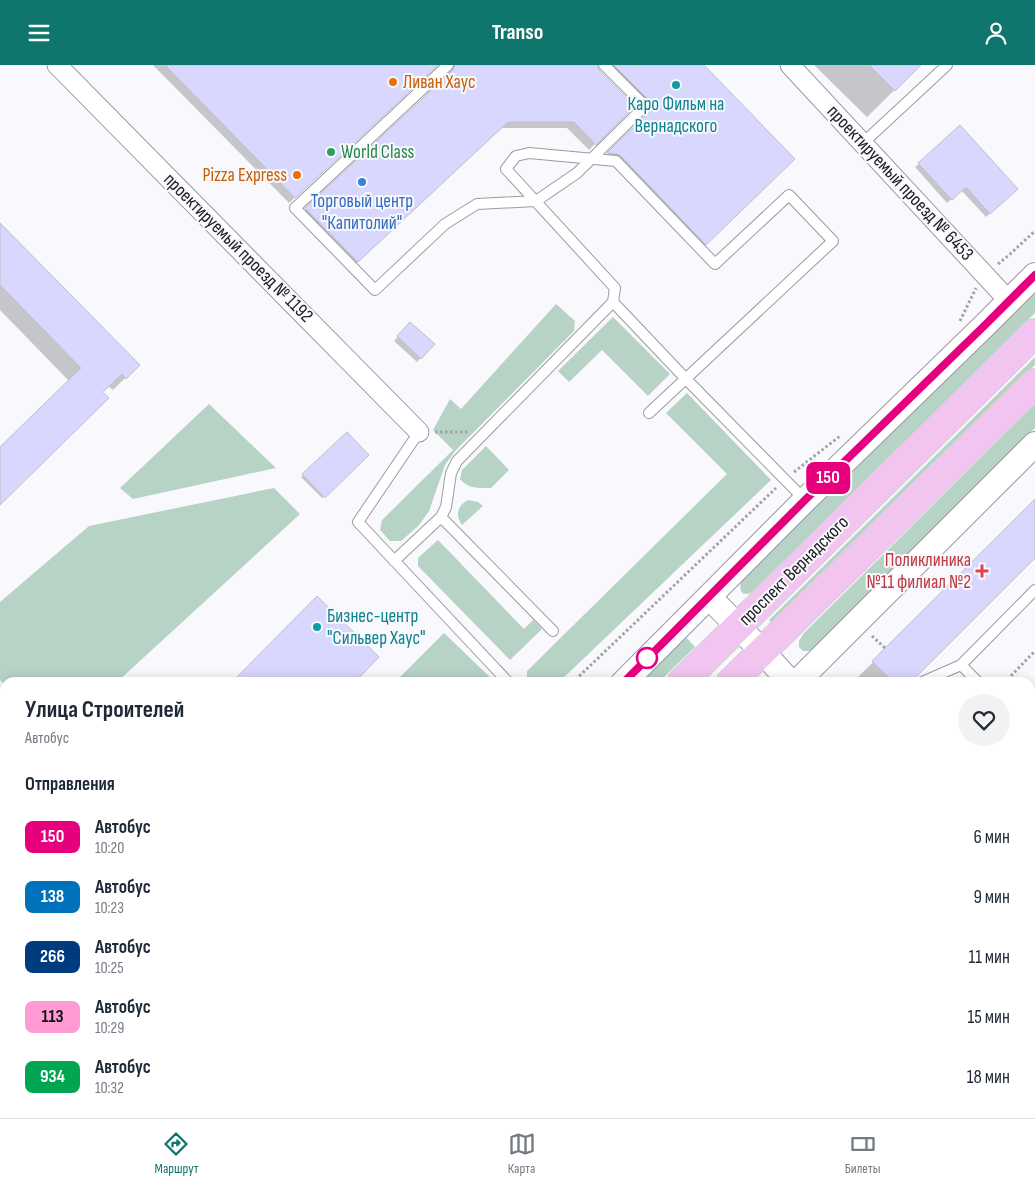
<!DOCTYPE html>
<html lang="ru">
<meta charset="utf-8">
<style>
body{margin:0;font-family:"Sofia Sans Condensed",sans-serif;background:#f2f2f3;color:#1f2937;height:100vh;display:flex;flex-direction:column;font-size:19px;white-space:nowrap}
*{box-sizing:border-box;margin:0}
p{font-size:16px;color:#747a83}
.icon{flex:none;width:28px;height:28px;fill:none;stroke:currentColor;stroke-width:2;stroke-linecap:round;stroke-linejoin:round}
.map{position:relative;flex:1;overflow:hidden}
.sheet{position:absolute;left:0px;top:612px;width:1035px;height:441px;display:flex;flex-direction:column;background:#fff;border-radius:15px 15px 0 0;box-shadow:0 2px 12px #0003}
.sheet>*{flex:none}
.badge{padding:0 10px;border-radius:8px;font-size:18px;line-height:32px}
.map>.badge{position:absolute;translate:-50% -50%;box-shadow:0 0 0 2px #fff}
h2{padding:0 25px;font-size:19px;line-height:45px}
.round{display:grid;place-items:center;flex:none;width:52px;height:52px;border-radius:26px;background:#f2f2f3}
.head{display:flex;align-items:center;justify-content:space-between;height:85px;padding:0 25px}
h1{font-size:24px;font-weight:700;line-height:38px}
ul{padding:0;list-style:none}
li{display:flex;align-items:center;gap:15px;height:60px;padding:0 25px}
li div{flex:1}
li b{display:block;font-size:19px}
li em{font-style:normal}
li .badge{min-width:55px;font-weight:700;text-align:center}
header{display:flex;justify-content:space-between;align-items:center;height:65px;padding:0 25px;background:#0f766e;color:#fff;font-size:22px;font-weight:700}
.menu{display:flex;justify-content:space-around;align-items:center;height:70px;border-top:1px solid #e0e1e3;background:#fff;font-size:14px;color:#747a83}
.menu a{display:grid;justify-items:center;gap:2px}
.menu .on{color:#0f766e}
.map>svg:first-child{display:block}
.green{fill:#b6d3c5}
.shadow{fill:#0003}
.building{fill:#d8d7fd;stroke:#bfbfca}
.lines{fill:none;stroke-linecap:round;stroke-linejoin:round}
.service-casing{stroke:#9a9aa5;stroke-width:12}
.minor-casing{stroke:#9a9aa5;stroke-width:21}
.tertiary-casing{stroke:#9a9aa5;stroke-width:26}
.primary-casing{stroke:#d2d2d3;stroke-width:30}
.path{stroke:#a3a3a7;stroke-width:3;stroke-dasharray:2.5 2.5;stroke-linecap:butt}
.service{stroke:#fff;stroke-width:10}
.minor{stroke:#fff;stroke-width:19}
.tertiary{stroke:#fff;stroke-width:24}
.primary{stroke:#f2c5f0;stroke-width:28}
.line-casing{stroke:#fff;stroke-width:11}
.line{stroke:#e6007e;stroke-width:8}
.food-dot{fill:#e8710a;stroke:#f8f8fd;stroke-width:2}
.culture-dot{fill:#0f9aa8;stroke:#f8f8fd;stroke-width:2}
.leisure-dot{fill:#2e9e5b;stroke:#f8f8fd;stroke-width:2}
.shop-dot{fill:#3f7fe0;stroke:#f8f8fd;stroke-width:2}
.health-dot{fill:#e0444e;stroke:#f8f8fd;stroke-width:2}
.stop-dot{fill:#fff;stroke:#e6007e;stroke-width:2.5}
.labels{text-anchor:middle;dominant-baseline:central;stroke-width:4;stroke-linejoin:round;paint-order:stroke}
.food-label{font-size:19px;fill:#c56008;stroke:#f8f8fd;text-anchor:start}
.culture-label{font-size:19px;fill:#0d838f;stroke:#f8f8fd}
.leisure-label{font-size:19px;fill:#27864d;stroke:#f8f8fd;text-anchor:start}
.street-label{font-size:19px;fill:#202024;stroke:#f8f8fd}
.shop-label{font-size:19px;fill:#366cbe;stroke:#f8f8fd}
.health-label{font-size:19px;fill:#be3a42;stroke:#f8f8fd;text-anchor:end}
</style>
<header><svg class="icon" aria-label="menu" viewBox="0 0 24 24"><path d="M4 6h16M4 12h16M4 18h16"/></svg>Transo<svg class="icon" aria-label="person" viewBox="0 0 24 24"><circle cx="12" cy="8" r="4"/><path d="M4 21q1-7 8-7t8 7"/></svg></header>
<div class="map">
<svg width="1035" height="1053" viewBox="0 0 1035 1053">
<rect width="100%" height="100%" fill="#f8f8fd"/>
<!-- green -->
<path class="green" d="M1035 223V248L754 526C741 534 738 525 742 513Z
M556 239 575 256 574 266 456 385 445 400 429 446 422 456 417 462 401 476H390L380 465 382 455 453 385 433 365 450 334 461 344Z
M613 252 670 309 648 331 602 285 569 317 558 306Z
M1035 292V300L773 560 769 555Z
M687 328 771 415 559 617H529L527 615V606L727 409 666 348Z
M209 339 276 403 133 434 120 423Z
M1035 339V363L815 582 809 586H803L799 582V576L804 568Z
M486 381 509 405 491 423C479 423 468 424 460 414L462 405Z
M274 423 300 449 117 617 5 618V620L0 615V537L89 461Z
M468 435 478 437 483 441 462 460C455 450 457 441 468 435Z
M438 475 524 564 533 555 542 564 510 595 418 501V493Z
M444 568 495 617H395Z
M685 571 695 582 659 617 638 618Z
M21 1049H108L104 1053H17Z"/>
<!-- shadow -->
<path class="shadow" d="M153 0H437L289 138Z
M445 0H596L598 5 633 41 589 85 567 63H501L351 203 300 150 449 9V4Z
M599 0H702L793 94 700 185 615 97 603 94 644 53 646 47Z
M814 0H920L867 52Z
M919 99 1012 128 986 152 961 125 947 138 915 102Z
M0 160 138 300 113 325 108 321 0 439V384L69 316 0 245Z
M410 258 433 279 417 297 394 276Z
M347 369 367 390 322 433 301 412Z
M1035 436V491L908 618H859L856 614Z
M1030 745 1035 750V836L1030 831Z
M1030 1006 1035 1011V1053H1004L1000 1049H1030Z
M460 1049H523L527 1053H456Z
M793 1049H834L830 1053H788Z
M972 1049H993L989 1053H976Z"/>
<!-- building -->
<path class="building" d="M165 0H438L295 133Z
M455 0H597L599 5 635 41 596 80 574 57H508L358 197 305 143 453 5Z
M614 0H704L795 94 706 180 621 91 617 89 607 88 650 46 652 42 650 36Z
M869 0H921L895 26Z
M960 60 1018 124 990 149 966 122 952 135 918 98Z
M0 158 140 300 126 314 122 309 103 327 109 333 0 440V382L81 303 0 220Z
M410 257 435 279 421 294 397 271Z
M347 367 369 390 325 433 302 409Z
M1035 434V493L910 618H894L872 596Z
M317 531 379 592 354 618H231Z"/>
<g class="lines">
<defs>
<path id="service" d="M448 0 295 143 375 225 445 159 477 139 536 136 577 108 645 41 604 0
M862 79 947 0
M613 237 686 314 805 435
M419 367 358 457 509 618
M441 452 553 566
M394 496 441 452 446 442 451 408 457 396 613 237 615 223 506 104 516 91 529 88 616 96 715 199 789 130 833 176 649 348
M920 618 961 600
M979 618 961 600 1035 525
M0 652 5 657
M1030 666 1035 671
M1030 907 1035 902
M385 1049 389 1053
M543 1049 548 1053
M944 1049 948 1053
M758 1053 762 1049
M875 1053 880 1049"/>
<path id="minor" d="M57 0 419 367
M790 0 1009 236"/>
<path id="tertiary" d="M709 532 762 586 791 618
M623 618 805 435 984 261 1035 210
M796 618 1035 379
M1030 854 1035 859
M179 1053 183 1049
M354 1053 358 1049"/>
<path id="primary" d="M681 618 1035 268
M730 618 1035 318
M239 1053 243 1049
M287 1053 291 1049"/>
</defs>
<!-- service casing -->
<use href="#service" class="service-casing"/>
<!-- minor casing -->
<use href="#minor" class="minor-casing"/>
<!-- tertiary casing -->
<use href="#tertiary" class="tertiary-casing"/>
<!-- primary casing -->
<use href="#primary" class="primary-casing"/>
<!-- path -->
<path class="path" d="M998 199 1009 190 1035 166
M960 256 976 223
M435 367H469
M794 407 840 371
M872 571 885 583
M572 618 776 423
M1004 618 1035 586
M1030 624 1035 623
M1030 826 1035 831
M689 1049 690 1053
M900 1049 905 1053
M127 1053 132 1049"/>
<!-- service -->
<use href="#service" class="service"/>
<!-- minor -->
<use href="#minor" class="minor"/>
<!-- tertiary -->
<use href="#tertiary" class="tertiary"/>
<!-- primary -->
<use href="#primary" class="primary"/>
</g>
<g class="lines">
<defs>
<path id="line" d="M623 618 805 435 984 261 1035 210"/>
</defs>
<!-- line casing -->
<use href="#line" class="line-casing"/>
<!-- line -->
<use href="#line" class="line"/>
</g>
<!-- markers -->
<g class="food-dot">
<circle cx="393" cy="17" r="5"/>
<circle cx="297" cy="110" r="5"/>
</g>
<g class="culture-dot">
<circle cx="676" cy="20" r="5"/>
<circle cx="317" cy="562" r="5"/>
</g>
<circle class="leisure-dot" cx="331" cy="87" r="5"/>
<circle class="shop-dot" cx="362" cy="117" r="5"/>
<path class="health-dot" d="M979.5 498.5h5v5h5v5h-5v5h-5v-5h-5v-5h5z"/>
<circle class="stop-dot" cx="647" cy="593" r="10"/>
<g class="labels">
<!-- food labels -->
<g class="food-label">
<text x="403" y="17">Ливан Хаус</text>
<text x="287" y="110" text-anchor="end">Pizza Express</text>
</g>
<!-- culture labels -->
<g class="culture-label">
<text x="676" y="39">Каро Фильм на<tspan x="676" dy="22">Вернадского</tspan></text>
<text x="327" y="551" text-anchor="start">Бизнес-центр<tspan x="327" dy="22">"Сильвер Хаус"</tspan></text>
</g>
<!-- leisure labels -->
<g class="leisure-label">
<text x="341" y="87">World Class</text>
</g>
<!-- street labels -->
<g class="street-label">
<text transform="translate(900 118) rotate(47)">проектируемый проезд № 6453</text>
<text transform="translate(238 183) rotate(45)">проектируемый проезд № 1192</text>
<text transform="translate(794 506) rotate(-45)">проспект Вернадского</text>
</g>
<!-- shop labels -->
<g class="shop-label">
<text x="362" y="136">Торговый центр<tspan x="362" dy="22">"Капитолий"</tspan></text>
</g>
<!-- health labels -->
<g class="health-label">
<text x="971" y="495">Поликлиника<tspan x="971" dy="22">№11 филиал №2</tspan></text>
</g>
</g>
</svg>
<b class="badge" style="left:828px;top:413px;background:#e6007e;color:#fff">150</b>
<section class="sheet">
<div class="head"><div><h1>Улица Строителей</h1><p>Автобус</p></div><a class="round"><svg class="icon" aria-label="heart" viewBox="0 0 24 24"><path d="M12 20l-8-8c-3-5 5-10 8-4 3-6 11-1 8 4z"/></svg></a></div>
<h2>Отправления</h2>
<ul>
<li><span class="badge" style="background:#e6007e;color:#fff">150</span><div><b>Автобус</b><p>10:20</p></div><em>6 мин</em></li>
<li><span class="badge" style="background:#0072bc;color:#fff">138</span><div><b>Автобус</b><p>10:23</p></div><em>9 мин</em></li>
<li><span class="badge" style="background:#003b80;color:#fff">266</span><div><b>Автобус</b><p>10:25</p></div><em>11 мин</em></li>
<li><span class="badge" style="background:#ff9ad2;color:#111">113</span><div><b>Автобус</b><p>10:29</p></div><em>15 мин</em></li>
<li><span class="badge" style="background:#00a651;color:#fff">934</span><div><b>Автобус</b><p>10:32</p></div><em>18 мин</em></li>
</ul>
</section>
</div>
<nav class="menu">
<a class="on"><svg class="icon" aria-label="directions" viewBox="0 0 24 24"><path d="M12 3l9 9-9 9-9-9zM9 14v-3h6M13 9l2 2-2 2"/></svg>Маршрут</a>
<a><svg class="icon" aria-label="map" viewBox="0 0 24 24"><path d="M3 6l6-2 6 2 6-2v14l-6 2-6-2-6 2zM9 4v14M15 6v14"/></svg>Карта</a>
<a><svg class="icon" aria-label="tickets" viewBox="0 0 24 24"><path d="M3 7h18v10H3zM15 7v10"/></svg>Билеты</a>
</nav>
